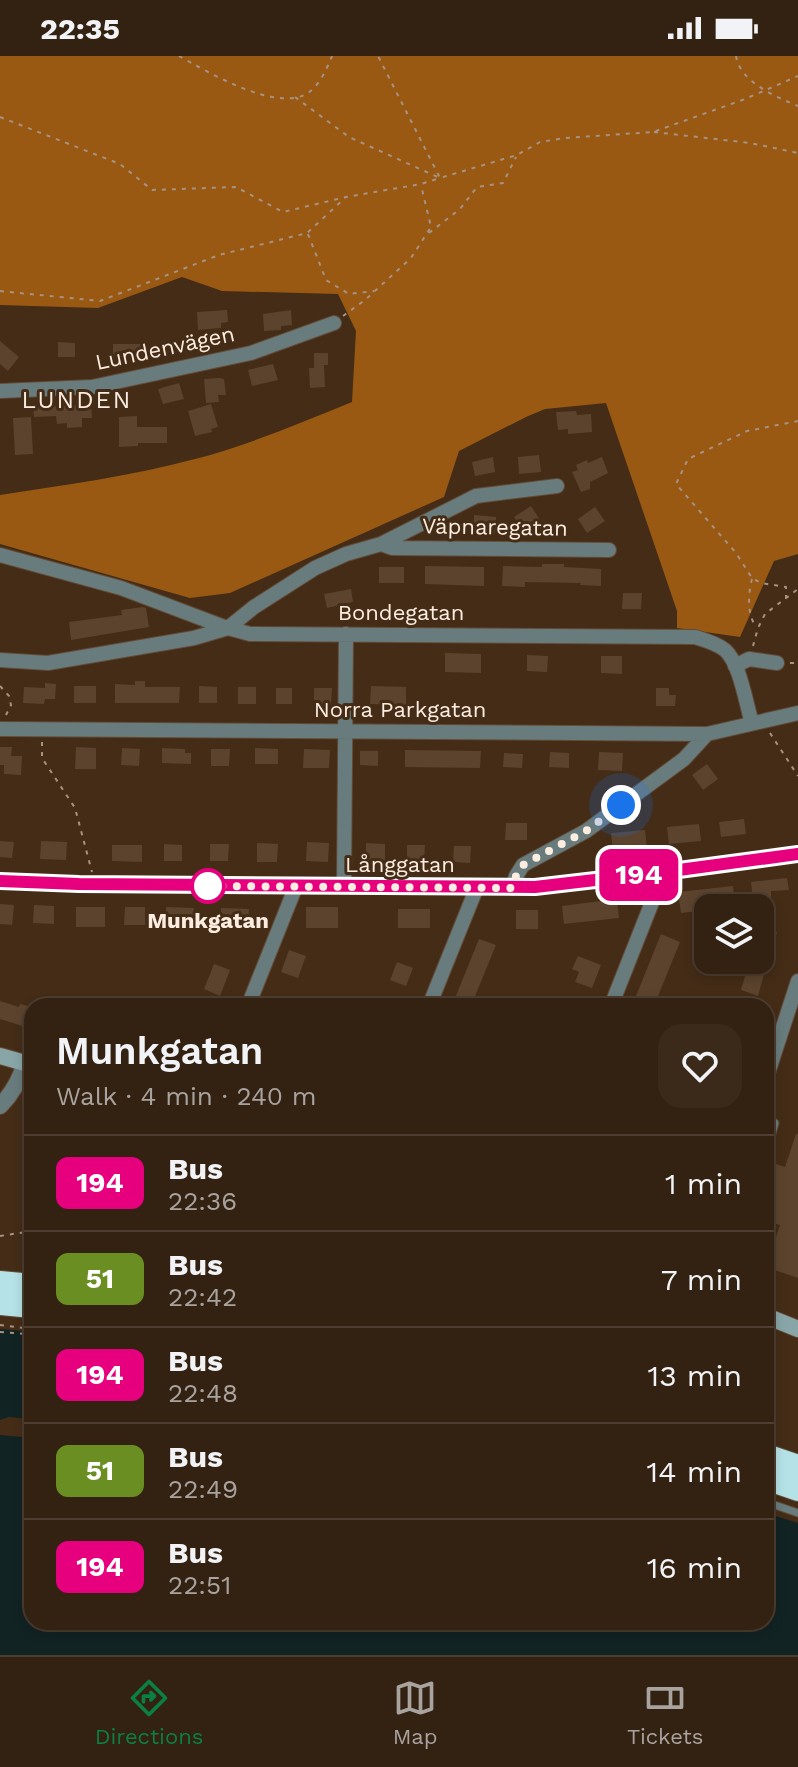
<!DOCTYPE html>
<meta charset="utf-8">
<style>
body{margin:0;font-family:"Work Sans",sans-serif;background:#3b291a;color:#f1f3f6;height:100vh;display:flex;flex-direction:column;font-size:30px;white-space:nowrap}
*{box-sizing:border-box;margin:0}
p{font-size:26px;color:#a9a39f}
.icon{flex:none;width:44px;height:44px;fill:none;stroke:currentColor;stroke-width:2;stroke-linecap:round;stroke-linejoin:round}
.map{position:relative;flex:1;overflow:hidden}
.side{position:absolute;left:24px;top:942px;width:750px;height:632px;display:flex;flex-direction:column;background:#332111;border-radius:24px;box-shadow:0 4px 12px #0003,0 0 0 2px #4e3e31}
.side>*{flex:none}
.badge{padding:0 16px;border-radius:12px;font-size:28px;line-height:52px}
.buttons{position:absolute;left:694px;top:838px;display:grid;gap:16px}
.buttons a{display:grid;place-items:center;width:80px;height:80px;border-radius:16px;background:#332111;box-shadow:0 4px 12px #0003,0 0 0 2px #4e3e31;font-size:40px}
.you{position:absolute;width:40px;height:40px;margin:-20px;border:6px solid #fff;border-radius:50%;background:#1a73e8;box-shadow:0 0 0 12px #1a73e833}
.map>.badge{position:absolute;translate:-50% -50%;box-shadow:0 0 0 4px #fff}
.round{display:grid;place-items:center;flex:none;width:84px;height:84px;border-radius:24px;background:#3b291a}
.summary{display:flex;align-items:center;justify-content:space-between;height:136px;padding:0 32px}
h1{font-size:38px;font-weight:600;line-height:60px}
ul{padding:0;list-style:none}
li{display:flex;align-items:center;gap:24px;height:96px;padding:0 32px;border-top:2px solid #4e3e31}
li div{flex:1}
li b{display:block;font-size:30px}
li em{font-style:normal}
li .badge{min-width:88px;font-weight:700;text-align:center}
.status{display:flex;justify-content:space-between;align-items:center;height:56px;padding:0 40px;background:#332111;direction:ltr}
.status svg{height:22px;fill:currentColor}
.tabs{display:flex;justify-content:space-around;align-items:center;height:112px;border-top:2px solid #4e3e31;background:#332111;font-size:22px;color:#a9a39f}
.tabs a{display:grid;justify-items:center;gap:4px}
.tabs .selected{color:#0b8043}
.map>svg:first-child{display:block}
.forest{fill:#995913}
.water{fill:#122324}
.building{fill:#5c432d}
.lines{fill:none;stroke-linecap:round;stroke-linejoin:round}
.service-casing{stroke:#624b37;stroke-width:9}
.minor-casing{stroke:#624b37;stroke-width:16}
.tertiary-casing{stroke:#624b37;stroke-width:18}
.secondary-casing{stroke:#624b37;stroke-width:18}
.motorway-casing{stroke:#624b37;stroke-width:26}
.path{stroke:#a79383;stroke-width:2;stroke-dasharray:4 6;stroke-linecap:butt}
.service{stroke:#697c7d;stroke-width:7}
.minor{stroke:#697c7d;stroke-width:14}
.tertiary{stroke:#697c7d;stroke-width:16}
.secondary{stroke:#88a5a7;stroke-width:16}
.motorway{stroke:#b4e2e6;stroke-width:24}
.line-casing{stroke:#fff;stroke-width:18}
.line{stroke:#e6007e;stroke-width:12}
.walk{stroke:#fdede1;stroke-width:8;stroke-dasharray:0 14.4}
.stop-dot{fill:#fff;stroke:#e6007e;stroke-width:4}
.labels{text-anchor:middle;dominant-baseline:central;stroke-width:6;stroke-linejoin:round;paint-order:stroke}
.street-label{font-size:22px;fill:#fdede1;stroke:#442c17}
.stop-label{font-size:22px;font-weight:bold;fill:#fdede1;stroke:#442c17}
.neighbourhood-label{font-size:24px;letter-spacing:2px;fill:#fdede1;stroke:#442c17}
</style>
<div class="status"><b>22:35</b><svg viewBox="0 0 49 12"><path d="M0 12V9h3v3zM5 12V6h3v6zM10 12V3h3v9zM15 12V0h3v12zM26 1h20v11H26zM47 4h2v5h-2z"/></svg></div>
<div class="map">
<svg width="798" height="1599" viewBox="0 0 798 1599">
<rect width="100%" height="100%" fill="#442c17"/>
<!-- forest -->
<path class="forest" d="M0 0H798V498L774 505 740 581 677 572V555L606 347 545 353 526 361 459 395 444 441 230 537 190 542 0 488V439C65 429 131 420 195 403 249 389 300 367 352 346L356 275 338 238 222 235 182 221 98 252 0 249Z"/>
<!-- water -->
<path class="water" d="M0 1273 32 1276V1363L9 1361 0 1364Z
M0 1379 32 1382V1566H766V1457L798 1467V1599H0Z"/>
<!-- building -->
<path class="building" d="M227 254 228 266 221 267V272L198 274 197 256Z
M291 254 292 269 281 270V274L264 275 263 258Z
M0 285 19 301 8 315 0 308Z
M58 286 75 287V301H58Z
M113 288H145V304H113Z
M314 297H328V309H324L325 331 310 332 309 312H314Z
M273 308 278 324 252 330 248 314Z
M219 322 224 323 226 339H218L219 346 206 347 204 323Z
M179 327 184 343 163 348 158 333Z
M47 348V351L91 348 92 362H82V371L67 372V367L57 368 56 360 34 361 33 349Z
M211 348 218 371 211 373 212 376 195 380 188 355Z
M576 355 577 359 591 358 592 376 568 378V373L558 374 556 356Z
M137 360V371H167V387H138V390L119 391V361Z
M31 361 33 398 15 399 13 362Z
M539 399 541 416 519 418 518 401Z
M493 401 495 416 475 420 472 406Z
M602 401 608 417 590 426V433L581 436 572 416 578 414 576 409 587 404 588 407Z
M531 450 540 464 523 475 514 461Z
M595 451 605 465 587 477 578 463Z
M474 459 496 461V477L474 476Z
M542 508H564V511L601 513V530L580 529 581 527 525 526V531L502 530 503 510 542 511Z
M425 510 484 511V530L425 528Z
M379 511H404V527H379Z
M351 533 353 546 327 552 324 538Z
M623 537H642L641 553H622Z
M143 551 146 552 149 571 71 584 69 566 122 559 121 554Z
M445 597 481 598V617L445 616Z
M527 599 548 600 547 616 527 615Z
M601 600H622V618L601 617Z
M135 625H145V631H180L179 647H115V628L135 629Z
M45 627 56 628 55 643H45L44 648 23 647 24 631 45 632Z
M74 630H96V647H74Z
M199 630 217 631V647H199Z
M371 630 406 631V649L370 648Z
M238 631H256V648H238Z
M276 632H292V648H276Z
M314 632H332L331 649 314 648Z
M656 632H669V639H676L675 650H656Z
M0 691H12L11 700H22L21 719 4 718V709H0Z
M76 691 96 692V713H75Z
M122 692 140 693 139 710 121 709Z
M162 692 185 693V697H191V708L162 707Z
M255 692 278 693V708H255Z
M211 693H230L229 710H211Z
M304 693 330 694 329 712H303Z
M405 694 481 695 480 712 405 711Z
M360 695H378V710L360 709Z
M550 696 569 697V712L549 711Z
M599 696 623 697 622 715 598 714Z
M504 697 523 698 522 712 503 711Z
M707 708 718 723 703 734 692 719Z
M744 763 746 778 721 781 719 766Z
M506 767H527V784H505Z
M699 768 701 785 669 788 667 771Z
M645 774 647 792 613 795 611 777Z
M0 785 14 786 12 802 0 801Z
M41 785 67 786 66 804 40 803Z
M307 786 329 787 328 806 306 805Z
M257 787 278 788 277 806H257Z
M366 787 385 788V806H366Z
M164 788 182 789V805H164Z
M210 788H229L228 805H210Z
M112 789H142V806L112 805Z
M407 789H425L424 807H407Z
M454 790H471L470 807 453 806Z
M787 822 789 834 771 835V842L753 844 751 826Z
M733 830 735 850 708 852V854L681 857 678 836Z
M617 843 619 862 564 868 562 850Z
M0 848 14 849 12 869 0 868Z
M34 849 54 850V868L33 867Z
M76 851H105V871H76Z
M125 851H145V869H124Z
M166 851 194 852 193 872 166 871Z
M306 851H338V872H306Z
M221 852 249 853 248 872H220Z
M398 853H430V872H398Z
M516 854H538V873H516Z
M760 870 777 876 771 897 760 894Z
M661 878 680 886 654 950H647L634 945Z
M479 883 496 889 471 950H461L453 947Z
M289 894 306 900 298 922 281 916Z
M578 900 601 909 592 932 575 926 579 916 572 913Z
M397 906 413 912 406 930 390 924Z
M214 908 230 914 220 940 204 933Z
M747 913 764 918 758 940 741 934Z
M0 945 19 951 20 948 32 951V973L0 963Z
M796 1078H798V1222L766 1211V1198L770 1199 780 1169 766 1165 772 1141 766 1139V1130L773 1107 785 1111Z"/>
<g class="lines">
<defs>
<path id="service" d="M766 1060 775 1067 766 1099
M766 1446 798 1457"/>
<path id="minor" d="M0 335 92 331 251 297 334 267
M381 488 392 492 609 494
M0 499 121 532 227 572
M228 572 254 551 315 512 346 498 381 488 476 440 557 430
M0 604 48 607 194 582 228 572 250 578 695 581C705 584 716 587 725 594 740 607 746 648 752 667
M735 610 749 603 777 607
M0 673 707 678 798 657
M0 825 96 829 535 831 664 816 798 798
M344 830 346 578
M513 832 516 820 523 809 586 775 684 703 707 678
M248 950 296 830
M429 950 477 831
M611 950 664 816
M766 1023 798 925"/>
<path id="tertiary" d="M0 1050C13 1037 20 1024 25 1007"/>
<path id="secondary" d="M0 1000 32 1009
M766 1260 798 1273"/>
<path id="motorway" d="M0 1227 32 1230
M0 1247 32 1250
M766 1400 798 1411
M766 1422 798 1433"/>
</defs>
<!-- service casing -->
<use href="#service" class="service-casing"/>
<!-- minor casing -->
<use href="#minor" class="minor-casing"/>
<!-- tertiary casing -->
<use href="#tertiary" class="tertiary-casing"/>
<!-- secondary casing -->
<use href="#secondary" class="secondary-casing"/>
<!-- motorway casing -->
<use href="#motorway" class="motorway-casing"/>
<!-- path -->
<path class="path" d="M179 0C208 16 276 57 308 37 320 29 327 12 332 0
M736 0C740 26 776 41 798 50
M295 41 349 81 440 122 517 99 540 86 565 82 653 76 745 43 798 20
M0 61 120 108 152 134 236 131 283 156 346 141 421 128 440 122 378 0
M654 76 750 87 798 97
M429 177 460 153 477 131 503 127 516 101
M308 178 326 224 349 238 374 235
M0 235 100 245 219 199 307 177 345 142
M343 260 365 244 411 202 431 171 421 129
M752 523C748 538 747 558 756 571
M786 543V531L761 527 752 522 736 497 676 428 688 403 747 375 798 365
M753 590 758 572 765 558 798 533
M790 607H798
M0 630 9 640 11 649 6 659
M770 677 798 720
M42 686V702L75 752 92 816
M0 1180 32 1175
M0 1269 32 1273
M0 1276 26 1278 27 1272"/>
<!-- service -->
<use href="#service" class="service"/>
<!-- minor -->
<use href="#minor" class="minor"/>
<!-- tertiary -->
<use href="#tertiary" class="tertiary"/>
<!-- secondary -->
<use href="#secondary" class="secondary"/>
<!-- motorway -->
<use href="#motorway" class="motorway"/>
</g>
<g class="lines">
<defs>
<path id="line" d="M0 825 79 828 535 831 664 816 798 798"/>
</defs>
<!-- line casing -->
<use href="#line" class="line-casing"/>
<!-- line -->
<use href="#line" class="line"/>
<!-- walk -->
<path class="walk" d="M208 830 513 832 516 820 523 809 586 775 621 749"/>
</g>
<!-- markers -->
<circle class="stop-dot" cx="208" cy="830" r="16"/>
<g class="labels">
<!-- street labels -->
<g class="street-label">
<text transform="translate(165 292) rotate(-12)">Lundenvägen</text>
<text transform="translate(495 471) rotate(1)">Väpnaregatan</text>
<text x="401" y="556">Bondegatan</text>
<text x="400" y="653">Norra Parkgatan</text>
<text x="400" y="808">Långgatan</text>
</g>
<!-- stop labels -->
<g class="stop-label">
<text x="208" y="864">Munkgatan</text>
</g>
<!-- neighbourhood labels -->
<g class="neighbourhood-label">
<text x="77" y="344">LUNDEN</text>
</g>
</g>
</svg>
<div class="buttons">
<a><svg class="icon" aria-label="layers" viewBox="0 0 24 24"><path d="M12 4l9 5-9 5-9-5zM3 14l9 5 9-5"/></svg></a>
</div>
<div class="you" style="left:621px;top:749px"></div>
<b class="badge" style="left:639px;top:819px;background:#e6007e;color:#fff">194</b>
<section class="side">
<div class="summary"><div><h1>Munkgatan</h1><p>Walk · 4 min · 240 m</p></div><a class="round"><svg class="icon" aria-label="heart" viewBox="0 0 24 24"><path d="M12 20l-8-8c-3-5 5-10 8-4 3-6 11-1 8 4z"/></svg></a></div>
<ul>
<li><span class="badge" style="background:#e6007e;color:#fff">194</span><div><b>Bus</b><p>22:36</p></div><em>1 min</em></li>
<li><span class="badge" style="background:#6b8e23;color:#fff">51</span><div><b>Bus</b><p>22:42</p></div><em>7 min</em></li>
<li><span class="badge" style="background:#e6007e;color:#fff">194</span><div><b>Bus</b><p>22:48</p></div><em>13 min</em></li>
<li><span class="badge" style="background:#6b8e23;color:#fff">51</span><div><b>Bus</b><p>22:49</p></div><em>14 min</em></li>
<li><span class="badge" style="background:#e6007e;color:#fff">194</span><div><b>Bus</b><p>22:51</p></div><em>16 min</em></li>
</ul>
</section>
</div>
<nav class="tabs">
<a class="selected"><svg class="icon" aria-label="directions" viewBox="0 0 24 24"><path d="M12 3l9 9-9 9-9-9zM9 14v-3h6M13 9l2 2-2 2"/></svg>Directions</a>
<a><svg class="icon" aria-label="map" viewBox="0 0 24 24"><path d="M3 6l6-2 6 2 6-2v14l-6 2-6-2-6 2zM9 4v14M15 6v14"/></svg>Map</a>
<a><svg class="icon" aria-label="tickets" viewBox="0 0 24 24"><path d="M3 7h18v10H3zM15 7v10"/></svg>Tickets</a>
</nav>
